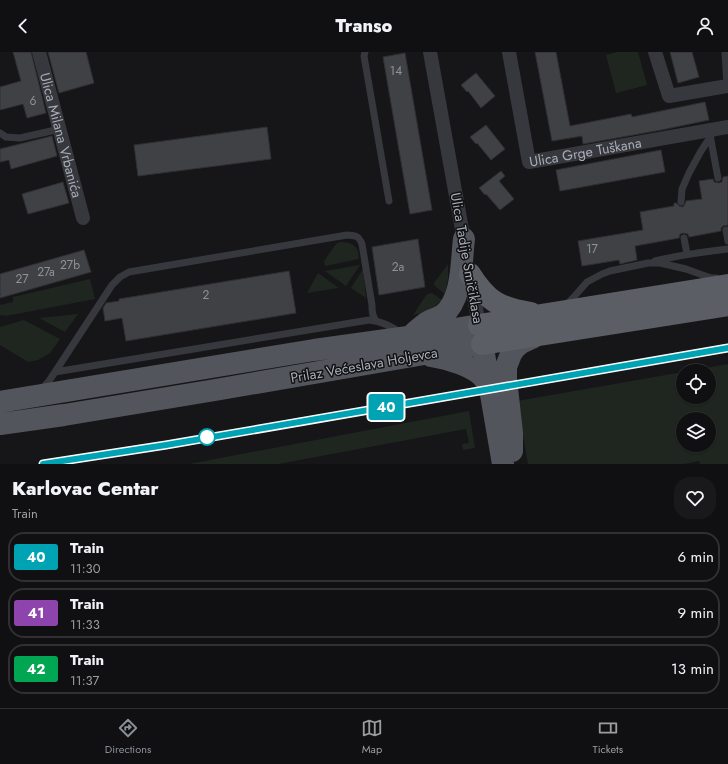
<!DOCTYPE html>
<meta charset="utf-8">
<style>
body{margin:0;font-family:Jost,sans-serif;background:#19191b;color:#f1f3f6;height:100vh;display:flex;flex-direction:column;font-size:15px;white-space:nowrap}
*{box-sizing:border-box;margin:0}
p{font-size:13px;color:#9c9d9f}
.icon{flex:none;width:22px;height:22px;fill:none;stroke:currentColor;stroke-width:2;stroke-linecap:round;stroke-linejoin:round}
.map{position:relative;height:412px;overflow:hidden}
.panel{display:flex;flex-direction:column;background:#101012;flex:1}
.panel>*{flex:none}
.badge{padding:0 8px;border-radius:3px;font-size:14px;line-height:26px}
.fabs{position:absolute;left:676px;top:312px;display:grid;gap:8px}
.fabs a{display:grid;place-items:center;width:40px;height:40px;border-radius:50%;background:#101012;box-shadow:0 1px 3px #0004,0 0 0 1px #303032;font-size:20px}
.map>.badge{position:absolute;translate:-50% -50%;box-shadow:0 0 0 2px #fff}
.round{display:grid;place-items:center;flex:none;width:42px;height:42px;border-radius:16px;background:#19191b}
.overview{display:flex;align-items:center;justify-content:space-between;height:68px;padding:0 12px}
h1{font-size:19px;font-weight:800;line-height:30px}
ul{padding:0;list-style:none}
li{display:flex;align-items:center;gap:12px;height:50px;margin:0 8px 6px;padding:0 4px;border:2px solid #303032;border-radius:16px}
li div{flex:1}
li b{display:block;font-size:15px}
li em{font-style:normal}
li .badge{min-width:44px;font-weight:700;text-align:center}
header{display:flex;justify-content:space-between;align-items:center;height:52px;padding:0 12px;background:#101012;font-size:18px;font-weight:800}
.menu{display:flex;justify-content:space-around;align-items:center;height:56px;border-top:1px solid #303032;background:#101012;font-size:11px;color:#9c9d9f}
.menu a{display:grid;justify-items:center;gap:2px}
.menu .current{color:#8c9099}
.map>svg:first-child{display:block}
.green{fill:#1e261f;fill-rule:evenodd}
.building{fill:#404145;stroke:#303034}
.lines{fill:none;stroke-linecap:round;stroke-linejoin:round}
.service{stroke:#37383d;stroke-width:7}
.minor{stroke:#37383d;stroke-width:14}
.primary{stroke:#53555c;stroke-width:22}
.trunk{stroke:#5b5e65;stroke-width:22}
.rail-casing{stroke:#4a4c52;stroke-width:4.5}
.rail{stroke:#111113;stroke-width:3;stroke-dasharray:9;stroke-linecap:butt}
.line-casing{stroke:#fff;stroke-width:9}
.line{stroke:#00a3b4;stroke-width:6}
.stop-dot{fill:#fff;stroke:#00a3b4;stroke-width:2}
.labels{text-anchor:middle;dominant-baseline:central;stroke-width:3;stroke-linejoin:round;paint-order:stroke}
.number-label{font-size:12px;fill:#8e929b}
.street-label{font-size:14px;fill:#a8adb8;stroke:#111113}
</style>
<header><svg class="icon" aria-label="back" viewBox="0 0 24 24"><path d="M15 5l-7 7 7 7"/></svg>Transo<svg class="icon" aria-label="person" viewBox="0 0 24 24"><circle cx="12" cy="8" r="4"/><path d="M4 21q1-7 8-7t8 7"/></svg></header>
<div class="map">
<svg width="728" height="412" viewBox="0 0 728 412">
<rect width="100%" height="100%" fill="#161618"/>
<!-- green -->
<path class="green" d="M617 0H638L647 33 616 41 606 3Z
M339 190C343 190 345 190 349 191 358 195 358 198 359 207L325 214 324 209 336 192Z
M448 212V227L445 242 435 234 434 231Z
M360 213 346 234 325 219Z
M363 217 366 246 351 236Z
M318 221 339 236 307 241Z
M90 227 95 247 6 264 0 263V253L13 250V245Z
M432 241 442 248C434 256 424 261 413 263L427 242Z
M78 262 65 280 39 266Z
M24 268 60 287 50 301 38 308 28 310 0 293V275Z
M728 312V412H700L699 409 684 412H528L517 349 683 320V345H709V319H689ZM683 367H709V393H683Z
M469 359 475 396 463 398 462 392 469 391 466 377 278 412H189Z"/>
<!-- building -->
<path class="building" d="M13 0H31L46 61 27 66 23 52 0 58V35L21 29Z
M48 0H86L94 31 59 41Z
M535 0H556L570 74 631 62 632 65 705 50 709 68 661 78 583 92 582 84 552 89Z
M670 0H692L699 25 678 31Z
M405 1 432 158 410 162 383 5Z
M476 21 495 44 481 56 468 39 467 40 461 33Z
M486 73 505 97 491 108 477 91 476 92 470 85Z
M267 75 271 107 138 124 134 93Z
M52 84 57 104 11 117 9 108 0 110V97Z
M661 98 665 120 560 139 556 118Z
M501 119 505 124 499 129 514 147 500 158 486 142 485 143 479 136Z
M728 124V173L723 174 721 176V179L689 185 688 182 683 181 680 182 679 186 635 194 637 208 620 212 619 208 582 214 578 189 643 178 640 160 674 154V151H676L679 154 683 155 685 152 686 149 702 147 699 129 713 127 714 130 719 131 722 130 723 125Z
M63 130 69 151 28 162 22 142Z
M418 187 425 235 379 243 372 195Z
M84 198 91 220 0 246V222Z
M289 219 296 261 126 289 122 266 105 269 103 256 106 251 119 249V247Z"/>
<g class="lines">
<!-- service -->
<path class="service" d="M365 0 364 4 389 149
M725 0 727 34
M0 81 6 85 20 86 60 77
M710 83 718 126
M681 150 682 137 689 121 701 99 711 84
M726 178 728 189
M684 186 687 202
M655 209C679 203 703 200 728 197
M566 253 573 246 587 230 602 222 610 219 648 211H660L686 217 711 226H716
M55 320 112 233 120 225 129 220 347 183C356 184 358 183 362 192L372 253C372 259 372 263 376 269
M41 338 49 329 55 320 369 268C381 269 391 274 401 281"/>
<!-- minor -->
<g class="minor">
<path id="s1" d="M39 0 83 166"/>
<path d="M430 0 465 194"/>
<path id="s2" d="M509 0 529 110 728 75"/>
<path d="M655 0 669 44 728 34"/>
<path d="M471 228 479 273"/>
</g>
<!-- primary -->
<path class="primary" d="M414 281C418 277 422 274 426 271 431 268 438 266 443 263 463 246 461 211 464 187
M431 304C448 307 467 312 481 323 484 326 486 330 489 333
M0 350 314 298 408 285 479 273 503 412
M0 372 64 363 215 338 482 292
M512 399V381L506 327V315L511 302 515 296 521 291 534 285"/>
<!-- trunk -->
<path class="trunk" d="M470 222C487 249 499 256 531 261
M479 273 728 233
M482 292 728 253"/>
<defs>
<path id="rail" d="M43 412 166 393 728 296"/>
</defs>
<!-- rail casing -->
<use href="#rail" class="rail-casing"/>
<!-- rail -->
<use href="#rail" class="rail"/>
</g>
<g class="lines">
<defs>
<path id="line" d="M43 412 166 393 728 296"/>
</defs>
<!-- line casing -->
<use href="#line" class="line-casing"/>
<!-- line -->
<use href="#line" class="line"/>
</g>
<!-- markers -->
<circle class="stop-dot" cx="207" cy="385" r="8"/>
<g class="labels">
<!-- number labels -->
<g class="number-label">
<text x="396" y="19">14</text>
<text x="33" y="49">6</text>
<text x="592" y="197">17</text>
<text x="70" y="213">27b</text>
<text x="398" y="215">2a</text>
<text x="46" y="220">27a</text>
<text x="22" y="227">27</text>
<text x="206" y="243">2</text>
</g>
<!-- street labels -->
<g class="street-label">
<text stroke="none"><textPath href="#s1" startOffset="86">Ulica Milana Vrbanića</textPath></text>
<text stroke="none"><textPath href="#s2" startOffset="169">Ulica Grge Tuškana</textPath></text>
<text transform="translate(467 206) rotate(80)">Ulica Tadije Smičiklasa</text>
<text transform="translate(364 313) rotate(-10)">Prilaz Većeslava Holjevca</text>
</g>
</g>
</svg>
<div class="fabs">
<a><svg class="icon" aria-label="locate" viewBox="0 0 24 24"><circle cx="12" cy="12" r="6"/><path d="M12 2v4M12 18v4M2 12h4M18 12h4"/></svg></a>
<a><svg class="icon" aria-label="layers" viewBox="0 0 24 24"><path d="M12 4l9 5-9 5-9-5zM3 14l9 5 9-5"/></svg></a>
</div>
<b class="badge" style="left:386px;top:355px;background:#00a3b4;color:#fff">40</b>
</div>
<section class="panel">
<div class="overview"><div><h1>Karlovac Centar</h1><p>Train</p></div><a class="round"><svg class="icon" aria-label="heart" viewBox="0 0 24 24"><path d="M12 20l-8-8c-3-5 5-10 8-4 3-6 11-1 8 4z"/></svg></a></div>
<ul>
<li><span class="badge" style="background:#00a3b4;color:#fff">40</span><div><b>Train</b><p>11:30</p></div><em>6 min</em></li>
<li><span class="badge" style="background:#8e44ad;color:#fff">41</span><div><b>Train</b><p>11:33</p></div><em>9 min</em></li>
<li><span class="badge" style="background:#00a651;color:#fff">42</span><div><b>Train</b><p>11:37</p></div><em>13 min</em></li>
</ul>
</section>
<nav class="menu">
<a class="current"><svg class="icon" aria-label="directions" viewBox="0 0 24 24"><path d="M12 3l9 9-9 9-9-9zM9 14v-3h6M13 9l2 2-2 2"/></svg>Directions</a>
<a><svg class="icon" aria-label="map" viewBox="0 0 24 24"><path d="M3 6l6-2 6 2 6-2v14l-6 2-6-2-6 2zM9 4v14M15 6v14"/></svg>Map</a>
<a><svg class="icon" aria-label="tickets" viewBox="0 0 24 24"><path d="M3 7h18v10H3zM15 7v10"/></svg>Tickets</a>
</nav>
